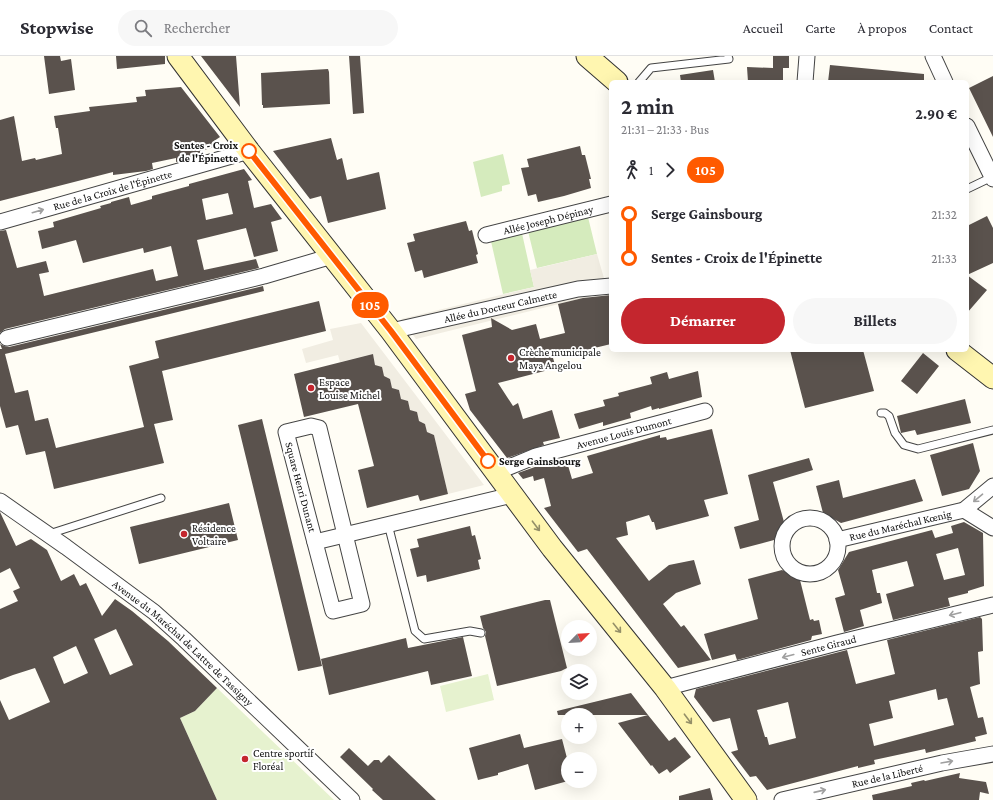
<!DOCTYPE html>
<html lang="fr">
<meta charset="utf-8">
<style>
body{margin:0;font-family:"Crimson Pro",serif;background:#f7f7f7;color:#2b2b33;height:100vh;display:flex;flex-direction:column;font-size:15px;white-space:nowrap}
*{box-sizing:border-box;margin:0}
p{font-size:13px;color:#7c7c81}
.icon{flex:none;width:22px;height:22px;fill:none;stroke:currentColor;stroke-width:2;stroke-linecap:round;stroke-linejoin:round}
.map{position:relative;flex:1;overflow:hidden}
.side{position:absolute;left:609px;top:24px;width:360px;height:272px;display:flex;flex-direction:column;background:#fff;border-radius:6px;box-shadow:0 4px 16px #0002}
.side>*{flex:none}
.badge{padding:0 8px;border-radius:13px;font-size:14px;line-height:26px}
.needle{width:26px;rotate:66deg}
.buttons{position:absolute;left:561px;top:564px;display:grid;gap:8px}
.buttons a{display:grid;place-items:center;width:36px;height:36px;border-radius:50%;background:#fff;box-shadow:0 4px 16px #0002;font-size:20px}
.map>.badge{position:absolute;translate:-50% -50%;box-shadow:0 0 0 2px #fff}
.legs{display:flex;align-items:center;gap:6px;height:44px;padding:0 12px;font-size:13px}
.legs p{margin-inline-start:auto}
.head{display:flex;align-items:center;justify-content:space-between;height:68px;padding:0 12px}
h1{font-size:22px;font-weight:700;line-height:30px}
.action{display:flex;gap:8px;margin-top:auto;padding:8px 12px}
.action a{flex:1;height:46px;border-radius:24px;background:#c4262e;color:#fff;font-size:16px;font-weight:700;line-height:46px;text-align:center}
.action a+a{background:#f7f7f7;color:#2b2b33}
ul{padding:0 12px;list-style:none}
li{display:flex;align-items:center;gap:14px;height:44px;font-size:15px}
li i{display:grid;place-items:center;width:6px;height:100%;margin:0 5px;background:currentColor}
li i::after{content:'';width:10px;height:10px;margin:-5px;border:3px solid;border-radius:50%;background:#fff}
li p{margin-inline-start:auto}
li:first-child i{background:linear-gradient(#0000 50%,currentColor 0)}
li:last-child i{background:linear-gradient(currentColor 50%,#0000 0)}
header{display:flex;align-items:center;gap:24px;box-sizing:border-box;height:56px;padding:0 20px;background:#fff;border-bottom:1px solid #e1e1e2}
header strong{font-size:19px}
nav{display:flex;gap:22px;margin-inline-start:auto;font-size:14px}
.search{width:280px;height:36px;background:#f7f7f7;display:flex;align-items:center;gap:10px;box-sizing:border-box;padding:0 14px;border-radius:22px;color:#7c7c81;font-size:15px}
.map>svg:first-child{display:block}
.green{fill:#d5ebbd}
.pitch{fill:#e6f2cf}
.plaza{fill:#f1ede2}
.building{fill:#5a524d;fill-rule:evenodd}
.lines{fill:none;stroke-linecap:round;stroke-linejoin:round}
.lane-casing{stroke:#444;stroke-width:9}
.street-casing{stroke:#444;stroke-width:17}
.secondary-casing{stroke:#333;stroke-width:23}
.lane{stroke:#fff;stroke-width:7}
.street{stroke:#fff;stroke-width:15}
.secondary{stroke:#fff6b0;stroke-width:21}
.oneway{stroke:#a0a0a0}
.oneway2{stroke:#948f68}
.line-1-casing{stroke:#fff;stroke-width:9}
.line-1{stroke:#ff5a00;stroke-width:6}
.stop-1-dot{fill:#fff;stroke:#ff5a00;stroke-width:2}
.poi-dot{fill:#c4262e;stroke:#fff;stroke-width:1.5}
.labels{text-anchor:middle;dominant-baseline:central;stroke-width:4;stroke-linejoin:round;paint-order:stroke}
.stop-label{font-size:11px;font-weight:bold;fill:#111;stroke:#fff;text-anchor:end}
.street-label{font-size:11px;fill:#111;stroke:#fff}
.poi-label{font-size:11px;fill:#111;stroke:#fff;text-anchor:start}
</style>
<header>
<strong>Stopwise</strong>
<div class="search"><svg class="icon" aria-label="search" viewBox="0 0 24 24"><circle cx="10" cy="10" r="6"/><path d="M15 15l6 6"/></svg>Rechercher</div>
<nav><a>Accueil</a><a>Carte</a><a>À propos</a><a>Contact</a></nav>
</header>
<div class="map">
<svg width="993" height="744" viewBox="0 0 993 744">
<rect width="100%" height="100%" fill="#fffdf5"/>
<!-- green -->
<path class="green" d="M503 98 510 128 502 130V135L481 141 473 106Z
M587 157 597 198 537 212 527 171Z
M521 173 534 231 503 238 490 181Z"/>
<!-- pitch -->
<path class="pitch" d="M488 618 494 644 446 656 440 630Z
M217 632 334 744H217L180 662 195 655Z"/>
<!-- plaza -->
<path class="plaza" d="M597 198 608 236 416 283 401 263 534 231 530 214Z
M361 267 484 429 448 438 434 379 427 376 425 368 419 365 410 354 408 346 401 343 399 334 392 332 390 323 384 320 375 309 373 298 340 306 338 299 306 307 302 293 333 284 330 273Z"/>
<!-- building -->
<path class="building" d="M44 0H60L61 5 71 3 75 34 49 38Z
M116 0H165V8L117 13Z
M201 0H236L240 51Z
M349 0H360L364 57 353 58Z
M773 0H789V12H783V26H748L747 11 773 12Z
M830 9 924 18V26H828Z
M328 13 329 16 330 48 263 52V49H262L261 17Z
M713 14 715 26H681L680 19Z
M993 20V81L969 32Z
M181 31 220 81 214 85 215 91 200 95V100L176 106V102L152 107 153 113 146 115 113 119V116L0 145V64L14 60 22 105 35 102 36 104 62 98 58 72H56L54 60 90 55 89 51 137 46 136 41 146 40 145 34Z
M331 82 337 104 342 102 347 124 379 116 386 153 328 167 321 140 310 143 273 95Z
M580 90 582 99H585L591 123H589L591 132 564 140 538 146 536 138 528 140 521 112 529 111 527 103Z
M244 113 252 124 248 125 254 152 271 148 282 163 271 166 278 195 254 201 246 172 197 184 204 214 256 203 259 212 5 273 0 277V175L6 174 17 212 46 205 49 216 39 218 44 240 153 213 156 225 178 220 171 190 144 197 143 192 83 207 76 184 42 193 38 175 54 171 53 166 101 152 100 150 111 147V146L129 141 131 149 152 143V140L189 130V128ZM228 137 233 158 206 164 202 143Z
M987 160 993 172V207L967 219 987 234 967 257V170Z
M466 165 469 175 472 174 478 198 476 199 478 207 424 222 422 214 415 216 407 187 415 185 413 178Z
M263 230 264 235 5 298 15 337 28 334 35 365 48 362 56 392 144 371 129 310 159 302 155 285 319 245 326 275 162 315 173 364 154 368 164 407 54 433 45 395 26 399 18 369 6 372 0 350V293H2L0 288 4 290 9 291Z
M611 239V288L553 302 556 312 498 327 513 350 518 347 523 363 552 354 560 382 543 386 544 389 507 402 470 354 465 338 476 335 462 279 492 271 491 262 512 274 536 268 540 283 565 277 558 248 583 242Z
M790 294H863L874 335 805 352Z
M923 297 939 310 917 338 901 325Z
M373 298 375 309 382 311 384 320 390 323 392 332 399 334 401 343 408 345 410 354 417 356 419 365 425 368 427 376 434 379 448 438 420 445 418 439 367 452 358 414 374 410 358 348 304 361 294 318Z
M698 315 702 341 659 353V352L652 354 651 350 630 357 631 362 603 370V366L579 373 574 358 605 350 603 344 619 340 618 337 652 328 650 321 667 316 669 323Z
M965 343 971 367 917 379 915 374 901 377 897 360Z
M262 363 322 610 298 615 238 369Z
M712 373 728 438 704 444 709 460 656 474 654 466H652L649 459 626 466 628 479 616 482 649 525 669 509 694 504 701 528 676 537 663 548 681 571 684 569 711 604 678 612 587 493 578 496 544 452 551 450 544 422 534 425 533 420 523 423 518 417 549 406 551 411 567 406 572 423 593 417 587 400 660 379V382L666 381 667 384Z
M973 387 980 415 969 433 942 440 930 399Z
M809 402 813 414 773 426 784 466 774 484 740 493 734 471 759 464 748 419Z
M915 423 923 445 841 467 823 457 816 430 839 424 843 442Z
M229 447 238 484 139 508 130 471Z
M0 456 16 490 31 483 47 494 61 525 74 518 80 530 86 527 102 560 115 543 132 555 168 585 217 632 195 655 180 662 217 744H0V644L9 664 50 646 35 612 13 619 0 624V553L18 545 13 535 20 532 10 512 0 517ZM116 573 133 609 110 619 94 583ZM76 590 88 617 64 628 53 601Z
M964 466 983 477 984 530 968 535V537L948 542 950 550 893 564 886 538 914 530 907 505 872 514 877 537H880L882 547 860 554 864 570 844 576 835 542 845 539 838 514 849 496 932 474 935 482 953 477 951 470ZM958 492 965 519 944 524 936 498Z
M470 470 472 480 475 479 481 503 478 504 480 513 427 526 426 519 417 521 410 493 419 491 417 483Z
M782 514 800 524 810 564 813 563 814 565 819 564 822 578 812 580 811 584 737 604 735 598 712 604 704 578 758 563 748 523Z
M545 544H550L567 612 561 615 497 630 485 580 486 576 483 572 480 560Z
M980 561 982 563 983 595 978 596 980 628 970 631 978 662 983 661 987 678 975 681 976 685 926 697 925 693 874 704 875 708 858 712V710L767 734 756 720 750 721 731 696 738 694 730 662 713 666 694 641 696 633 847 594 856 628 895 618 887 584ZM936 633 938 644 947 642 954 669 874 690 869 668 893 662 889 645ZM788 646 796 682 769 689 767 681H765L757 654Z
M463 581 472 620 431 629 428 615 329 639 321 603 406 582 408 592Z
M631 637 648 659H558L557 655Z
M648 659 669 685 675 681 691 701 670 717 667 713 659 718 652 709 651 710 618 667Z
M520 678 524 692 562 683 568 706V725L535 734 528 708 498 717V719L478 724 469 692Z
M349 692 368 710 374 704H379L381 707 389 699 436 744H383L372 734 373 733 340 701Z
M960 717 959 722 986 726 989 738 980 736 979 744H873L872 739 912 730 911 727 924 724 925 725Z
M710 732 713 744H679V740Z"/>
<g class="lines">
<defs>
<path id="lane" d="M639 26 651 12 729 3 728 0
M967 133 992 121
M881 357H885L889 360 895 377 904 389 918 393 993 374
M388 468 415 575 424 583 470 575 481 577
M49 478 161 442"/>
<g id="street">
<path d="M933 0 945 26"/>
<path d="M805 26 807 0"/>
<path d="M967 70 993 123"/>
<path id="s1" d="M0 166 249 95"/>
<path id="s2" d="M486 179 611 148"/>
<path id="s3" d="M391 275 578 233 611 230"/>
<path d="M7 282 264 220 332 200"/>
<path d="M311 370 319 372 362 548 333 555 286 376Z"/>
<path id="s4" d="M497 416 536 400 705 355"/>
<path id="s5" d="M0 445 66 491 154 556 184 583 352 744"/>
<path d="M964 454 993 472"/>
<circle cx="810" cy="490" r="28"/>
<path id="s6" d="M837 484 964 454 993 430"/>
<path d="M315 486 512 439"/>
<path id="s7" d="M665 632 837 587 993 549"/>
<path id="s8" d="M782 744 942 707 993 698"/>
</g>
<path id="secondary" d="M178 0 249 95 391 275 552 492 665 632 746 744
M587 0 617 26
M957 294 993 322"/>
</defs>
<!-- lane casing -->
<use href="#lane" class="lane-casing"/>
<!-- street casing -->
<use href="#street" class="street-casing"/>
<!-- secondary casing -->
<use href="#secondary" class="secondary-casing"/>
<!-- lane -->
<use href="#lane" class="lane"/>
<!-- street -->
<use href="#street" class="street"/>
<!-- secondary -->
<use href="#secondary" class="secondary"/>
</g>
<!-- one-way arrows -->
<defs><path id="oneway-shaft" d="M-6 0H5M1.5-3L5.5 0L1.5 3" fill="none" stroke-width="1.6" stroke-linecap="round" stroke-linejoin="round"/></defs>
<g class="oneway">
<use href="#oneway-shaft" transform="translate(38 155) rotate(-16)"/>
<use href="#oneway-shaft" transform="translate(978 442) rotate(140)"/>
<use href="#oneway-shaft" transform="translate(955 558) rotate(166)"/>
<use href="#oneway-shaft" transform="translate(788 600) rotate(165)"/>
<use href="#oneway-shaft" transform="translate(947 706) rotate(-10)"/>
<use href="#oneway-shaft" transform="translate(820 735) rotate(-13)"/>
</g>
<g class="oneway2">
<use href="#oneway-shaft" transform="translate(536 470) rotate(53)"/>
<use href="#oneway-shaft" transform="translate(617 572) rotate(51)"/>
<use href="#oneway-shaft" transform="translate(688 663) rotate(53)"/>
</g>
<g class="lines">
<defs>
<path id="line-1" d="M249 95 391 275 488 405"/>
</defs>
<!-- line-1 casing -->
<use href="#line-1" class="line-1-casing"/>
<!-- line-1 -->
<use href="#line-1" class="line-1"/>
</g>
<!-- markers -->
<g class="stop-1-dot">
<circle cx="249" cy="95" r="7"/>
<circle cx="488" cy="405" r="7"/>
</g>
<g class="poi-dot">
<circle cx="511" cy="302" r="4"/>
<circle cx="311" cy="332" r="4"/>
<circle cx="184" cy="478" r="4"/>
<circle cx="245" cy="703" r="4"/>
</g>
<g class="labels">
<!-- stop labels -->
<g class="stop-label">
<text x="238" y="89">Sentes - Croix<tspan x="238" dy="13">de l'Épinette</tspan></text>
<text x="499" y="405" text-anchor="start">Serge Gainsbourg</text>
</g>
<!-- street labels -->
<g class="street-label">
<text stroke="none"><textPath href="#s1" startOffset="117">Rue de la Croix de l'Épinette</textPath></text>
<text stroke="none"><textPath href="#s2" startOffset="64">Allée Joseph Dépinay</textPath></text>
<text stroke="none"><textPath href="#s3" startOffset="112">Allée du Docteur Calmette</textPath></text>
<text stroke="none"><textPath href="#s4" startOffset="133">Avenue Louis Dumont</textPath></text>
<text transform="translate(301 431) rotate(75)">Square Henri Dunant</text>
<text stroke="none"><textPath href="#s6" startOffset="65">Rue du Maréchal Kœnig</textPath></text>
<text stroke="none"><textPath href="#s5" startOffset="232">Avenue du Maréchal de Lattre de Tassigny</textPath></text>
<text stroke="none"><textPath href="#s7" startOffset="169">Sente Giraud</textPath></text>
<text stroke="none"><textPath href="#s8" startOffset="108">Rue de la Liberté</textPath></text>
</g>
<!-- poi labels -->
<g class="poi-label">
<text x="519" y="296">Crèche municipale<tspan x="519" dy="13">Maya Angelou</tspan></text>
<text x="319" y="326">Espace<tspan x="319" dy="13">Louise Michel</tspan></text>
<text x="192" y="472">Résidence<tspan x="192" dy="13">Voltaire</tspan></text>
<text x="253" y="697">Centre sportif<tspan x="253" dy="13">Floréal</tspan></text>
</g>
</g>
</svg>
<div class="buttons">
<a><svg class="needle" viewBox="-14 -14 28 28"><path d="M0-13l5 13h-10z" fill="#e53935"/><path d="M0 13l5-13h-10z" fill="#7c7c81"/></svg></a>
<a><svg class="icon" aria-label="layers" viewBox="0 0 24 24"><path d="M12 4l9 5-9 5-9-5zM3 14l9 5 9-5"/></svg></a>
<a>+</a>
<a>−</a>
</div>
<b class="badge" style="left:370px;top:249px;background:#ff5a00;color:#fff">105</b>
<section class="side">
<div class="head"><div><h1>2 min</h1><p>21:31 – 21:33 · Bus</p></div><b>2.90 €</b></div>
<div class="legs"><svg class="icon" aria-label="walk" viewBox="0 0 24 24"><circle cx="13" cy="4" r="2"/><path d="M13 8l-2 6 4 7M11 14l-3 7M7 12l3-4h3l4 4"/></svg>1<svg class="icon" aria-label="forward" viewBox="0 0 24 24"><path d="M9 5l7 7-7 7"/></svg><b class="badge" style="background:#ff5a00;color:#fff">105</b></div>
<ul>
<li><i style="color:#ff5a00"></i><b>Serge Gainsbourg</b><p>21:32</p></li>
<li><i style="color:#ff5a00"></i><b>Sentes - Croix de l'Épinette</b><p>21:33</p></li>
</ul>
<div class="action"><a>Démarrer</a><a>Billets</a></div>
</section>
</div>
